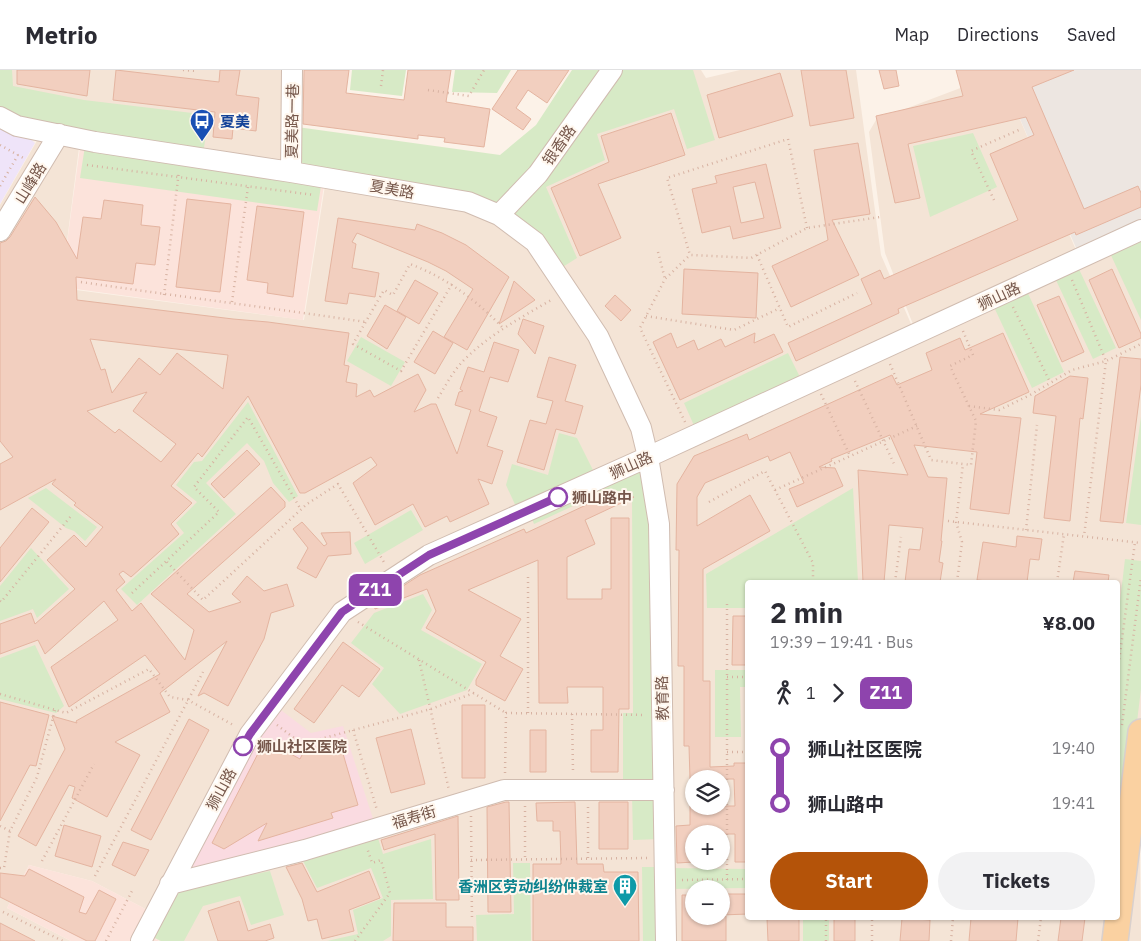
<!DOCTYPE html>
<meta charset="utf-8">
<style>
body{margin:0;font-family:"IBM Plex Sans","Noto Sans SC",sans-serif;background:#f2f2f3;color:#2b2b33;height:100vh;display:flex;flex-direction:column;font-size:19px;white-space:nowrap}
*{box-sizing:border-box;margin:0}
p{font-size:16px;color:#7c7c81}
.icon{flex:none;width:28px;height:28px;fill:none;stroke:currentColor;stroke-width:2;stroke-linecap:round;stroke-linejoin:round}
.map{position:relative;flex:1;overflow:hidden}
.details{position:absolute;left:745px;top:510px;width:375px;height:340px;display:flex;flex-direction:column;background:#fff;border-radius:5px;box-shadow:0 1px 4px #0004}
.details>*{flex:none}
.badge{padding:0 10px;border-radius:8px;font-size:18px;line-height:32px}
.tools{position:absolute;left:685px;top:700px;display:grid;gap:10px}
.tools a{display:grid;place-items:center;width:45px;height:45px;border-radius:50%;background:#fff;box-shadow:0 1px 4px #0004;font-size:25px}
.map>.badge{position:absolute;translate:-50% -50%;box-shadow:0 0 0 2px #fff}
.legs{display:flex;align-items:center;gap:8px;height:55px;padding:0 25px;font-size:16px}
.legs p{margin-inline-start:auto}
.summary{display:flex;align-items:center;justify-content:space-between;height:85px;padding:0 25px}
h1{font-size:28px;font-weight:700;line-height:38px}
.button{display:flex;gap:10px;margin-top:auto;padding:10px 25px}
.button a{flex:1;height:58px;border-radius:30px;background:#b45309;color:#fff;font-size:20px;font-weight:700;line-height:58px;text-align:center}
.button a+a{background:#f2f2f3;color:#2b2b33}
ul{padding:0 25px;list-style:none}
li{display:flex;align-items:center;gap:18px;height:55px;font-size:19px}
li i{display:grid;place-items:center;width:8px;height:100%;margin:0 6px;background:currentColor}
li i::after{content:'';width:12px;height:12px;margin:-6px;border:4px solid;border-radius:50%;background:#fff}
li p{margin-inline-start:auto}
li:first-child i{background:linear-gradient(#0000 50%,currentColor 0)}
li:last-child i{background:linear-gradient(currentColor 50%,#0000 0)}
header{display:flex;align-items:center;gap:30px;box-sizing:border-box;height:70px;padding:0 25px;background:#fff;border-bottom:1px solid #e1e1e2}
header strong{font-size:24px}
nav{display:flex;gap:28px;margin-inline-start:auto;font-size:18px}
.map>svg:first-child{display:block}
.residential{fill:#f4e4d6;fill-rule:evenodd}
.commercial{fill:#fce3db}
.industrial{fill:#ede6e1}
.education{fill:#efe4f9}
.medical{fill:#fadbe1}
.green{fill:#d7eac6}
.building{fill:#f2cfbf;stroke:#e4b4a0;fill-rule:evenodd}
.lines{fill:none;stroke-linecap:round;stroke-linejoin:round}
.minor-casing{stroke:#d0bcb0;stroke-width:22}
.major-casing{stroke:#d9d0cd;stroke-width:28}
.path{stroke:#d7b2a2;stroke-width:2.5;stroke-dasharray:1 4;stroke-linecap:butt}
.minor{stroke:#fff;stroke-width:20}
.major{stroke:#fad1a1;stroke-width:25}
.line-1-casing{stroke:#fff;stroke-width:11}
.line-1{stroke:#8e44ad;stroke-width:8}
.stop-1-dot{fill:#fff;stroke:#8e44ad;stroke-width:2.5}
.labels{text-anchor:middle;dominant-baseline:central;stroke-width:4;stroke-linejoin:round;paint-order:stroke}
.transit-label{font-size:15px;font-weight:bold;fill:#164399;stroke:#fff7ee;text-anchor:start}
.street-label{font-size:15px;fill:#76574b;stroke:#fff7ee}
.stop-label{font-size:15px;font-weight:bold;fill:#76574b;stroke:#fff7ee;text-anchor:start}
.culture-label{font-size:15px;font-weight:bold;fill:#0d838f;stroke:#fff7ee;text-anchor:end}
</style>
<header>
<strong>Metrio</strong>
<nav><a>Map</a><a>Directions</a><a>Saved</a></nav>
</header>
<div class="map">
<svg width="1141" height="871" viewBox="0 0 1141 871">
<rect width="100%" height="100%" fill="#fcf2e8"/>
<!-- residential -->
<path class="residential" d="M0 0H292L290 101 18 54Z
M614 0H701L706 8 740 0H856L881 185 915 263 648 386 642 358 536 172 540 104Z
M1000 3 1079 187 916 262 885 183 869 62 876 50Z
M42 62 80 70 61 218 304 250 326 109 467 133 535 173 597 266 648 387 1141 162V652L1118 835V512H748V848H1116L1113 871H160L145 863 155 844 92 811 29 795 7 838 71 871H0V135ZM694 709H721V736H694ZM694 764H721V791H694ZM694 819H721V846H694Z
M1140 777 1141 871H1128Z"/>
<!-- commercial -->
<path class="commercial" d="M81 70 325 109 303 250 61 217Z
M29 795 92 811 155 844 145 863 159 871H71L7 838Z"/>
<!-- industrial -->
<path class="industrial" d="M1006 0H1141V159L1080 187 1000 3Z"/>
<!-- education -->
<path class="education" d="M0 49 16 57 35 73 0 134Z"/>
<!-- medical -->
<path class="medical" d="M273 634 311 663 343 656 376 758 171 814Z"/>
<!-- green -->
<path class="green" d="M0 0H12L13 16 84 30 209 45 203 84 20 49 0 39Z
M352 0H406L402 26 350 20Z
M455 0H511L497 23 452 22Z
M572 0H607L497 141 296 100 297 57 500 85 536 55Z
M617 0H693L715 70 687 79 674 39 597 64 605 90 546 117 577 188 558 200 504 145Z
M973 63 997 117 930 147 913 76Z
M85 76 322 110 317 141 80 108Z
M1141 167V250L1109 181Z
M1078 197 1116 278 1093 289 1055 208Z
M1026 219 1064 302 1032 318 993 235Z
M361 267 405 292 391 316 347 291Z
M788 283 801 309 696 360 684 333Z
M248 332 298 426 289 432 273 413 264 391 247 373 206 413 236 444 137 535 121 519 184 463 176 453 197 432 176 415 194 392 202 391Z
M1141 347V455L1126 453Z
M559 363 577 368 596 406 518 441 506 415 512 394 548 405Z
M646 391 656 453 660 716 623 715V643H633L632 424 597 425 534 454 530 444Z
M46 418 97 457 85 471 74 461 66 458 28 428Z
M853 418 858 512H748L747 538H707L706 504Z
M411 440 423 460 365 494 354 473Z
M31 478 69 519 37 548 33 539 0 551V516Z
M1125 489 1141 491V619L1126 742 1118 741V548Z
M423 524 432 540 421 560 482 594 467 620 400 644 372 614 384 598 351 573 374 543Z
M35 575 64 636 56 643 0 629V588Z
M715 600H747V617H740L741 667H715Z
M632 724H659L660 769 633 770Z
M376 762 383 784 431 769 433 829 391 830V866L383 871H327L358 864 353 840 383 828 371 798 317 818 300 785Z
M513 793H530L531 871H477L476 845 514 844Z
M642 797H661L662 871H643Z
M670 798 747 799V818L670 819Z
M270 801 284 845 251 855 240 826 203 836 184 871H161L149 865 171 821Z
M803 848H829V871H803Z"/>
<!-- building -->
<path class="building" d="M17 0H90L87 26 17 14Z
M116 0 219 12 220 0H240L236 25 259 28 256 61 233 58 232 69 213 67 215 42 113 30Z
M304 0H349L346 23 404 30 408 0H451L446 32 490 39 484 77 444 72 445 68 418 65V69L303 54Z
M518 0H569L547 33 528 20 516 38 531 49 523 60 492 39Z
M801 0H846L854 48 810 56Z
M879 0H896L899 16 884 19Z
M956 0H1074L1032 17 1084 139 1138 116 1141 123V137L1076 165 1075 162 898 239 899 243 796 291 788 273 872 234 861 209 880 200 884 209 1018 150 990 84 1034 65 1026 47 908 74 920 128 895 133 876 46 963 26Z
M780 3 793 46 719 68 707 25Z
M671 43 685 85 598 114 621 168 580 186 551 118 609 92 601 66Z
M858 73 870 144 832 150 859 205 791 237 772 196 828 170 814 80Z
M766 94 781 158 733 169 730 156 702 163 692 119 717 113 715 106ZM755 112 764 148 741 153 733 117Z
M35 127 56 152 77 189 83 147 101 149 104 130 143 135 141 155 160 157 155 195 136 193 133 214 76 207 77 230 233 249 268 252 349 263 344 295 349 296 346 312 357 314 356 327 370 320 374 327 418 304 426 320 414 342 431 334H436L457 384 471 340 455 335 459 322 463 321 460 319 468 297 484 302 494 272 519 280 508 312 490 307 479 341 497 347 487 376 503 381 492 414 478 409 489 434 450 452 447 446 425 457 413 434 375 455 353 413 377 395 371 387 305 423H300L248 326 202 387 198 383 171 416 192 433 171 454 179 464 131 507 123 501 119 504 125 512 116 520 132 541 141 533 185 590 194 560 151 524 271 417 285 432V437L187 524 209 542 241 532 232 524 247 506 264 521 287 514 294 536 271 543 264 569 228 636 204 623 198 626 227 571 160 623 170 642 115 672 140 685 107 747 72 728 75 717 69 715 36 776 18 766 65 679 52 646 77 653 76 651 160 604 145 585 69 637 51 597 118 550 104 531 45 584 38 570 0 584V554L31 543 35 554 75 519 47 490 74 465 86 477 103 457 74 435 76 433 52 414 56 409 0 440V394L13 387 0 371V173L6 171 10 167ZM90 269 228 285 223 319 177 283 160 305 139 288 112 323 105 299 101 300ZM147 322 133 341 176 374 161 392 119 359 115 363 87 341Z
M187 129 231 134 220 222 176 217Z
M257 136 304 142 293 227 267 223 268 213 247 210Z
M338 148 415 160 417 154 442 163 466 175 509 207 467 280 444 267 473 219 446 201 428 192 357 163 352 172 356 174 352 198 379 203 375 227 349 223 347 234 325 231Z
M684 199 758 203 756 248 682 244Z
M1112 199 1141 264V268L1119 278 1089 210Z
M415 210 438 223 419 254 397 241Z
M514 211 535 230 499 254Z
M615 225 631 240 621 251 605 236Z
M1059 226 1084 282 1062 292 1037 235Z
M385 235 406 247 387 279 367 266Z
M523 249 544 256 535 284 518 264Z
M433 261 453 273 435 304 414 292Z
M671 263 677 278 694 270 698 280 721 269 725 277 755 263 754 273 774 264 783 282 680 330 653 272Z
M1003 263 1029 322 980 344 1021 348 1009 444 970 439 977 382 914 375 928 407 947 408 941 471H942L939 492 943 493 940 512H905L909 479 920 480 923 458 889 455 884 512H863L858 400 908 405 890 365 831 389 832 391 819 397 835 398 843 416 797 437 789 419 804 413 790 382 770 391 768 386 705 413 697 427V456L750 425 770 461 703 499V611H710V697L734 696V693H748V792H735V764H694V792L677 793 676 756 690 755V736H735L734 709H690L689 676H684V596H678L679 480H676L677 414 694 386 747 364 749 370 892 305 897 315 932 300 926 283 960 268 965 280Z
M549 287 576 295 565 331 583 336 575 364 556 359 544 400 517 392 530 350 546 354 553 331 537 327Z
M1120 287 1141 289V315L1123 453 1100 451Z
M1070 306 1088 308 1083 349 1080 348 1070 451 1044 448 1056 346 1033 343 1035 326Z
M247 380 260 394 224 428 211 414Z
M634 427 585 450 595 474 567 487V529H602V519H611V448H629V639H619L618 702H591V660H603V617H567L568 633H539L538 490 468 520 521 549 500 586 523 599 505 631 476 615V610L486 592 426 558 436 541 427 519 375 539 374 535 420 505 524 459 526 463 599 429Z
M32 438 49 452 0 512V478Z
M302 452 324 476 327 474 321 463 350 462 351 484 328 486 316 508 297 498 308 478 293 459Z
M1017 466 1042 469 1039 490 1030 489 1027 512H998L977 510 983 472 1016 477Z
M1075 501 1109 505 1108 512H1073Z
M733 546H748V595H732Z
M343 572 380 599 359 627 342 615 314 653 294 639Z
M0 632 49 645 36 696 30 695 0 751Z
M462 635H485V708H462Z
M189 649 209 660 151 770 131 760Z
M411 659 425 714 391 723 376 668Z
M530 660H546V702H530Z
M265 670 300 689 304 681 339 670 358 735 331 743 333 748 258 771 267 753 224 779 212 773Z
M506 732H509L511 842H488L487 737Z
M575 732 577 794H603L604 802H638L639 871H533V794H561L560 761H553V751H537L536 733Z
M599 732H628V779H599Z
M458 746 459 830H436L435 764 384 780 381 770Z
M64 755 101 766 92 797 55 786Z
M123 772 149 780 135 806 112 795Z
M302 793 317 822 369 801 380 828 349 840 354 861 322 869 317 849 308 851 302 829 286 797Z
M29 799 84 827 79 842 86 844 99 820 116 829 95 871H87L0 827V803L25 806Z
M721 824H748V844L721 845Z
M682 825H694V846H726V871H682Z
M239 831 248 861 270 854 274 868 265 871H218L208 841Z
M394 833H446V857H473V871H393Z
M767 848H799V871H768Z
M834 848H855V871H834Z
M902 848 930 850 929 871H900Z
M971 848H1018L1016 871H969Z
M1061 848H1085L1082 871H1058Z
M0 853 35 871H0Z"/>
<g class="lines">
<defs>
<path id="minor" d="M0 47 17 56 95 72 291 102 468 132 499 145 535 172 598 266 641 358 648 387 659 454 666 871
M291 102 292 0
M499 145 538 104 612 0
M0 161 59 64
M170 814 305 780 504 720H664
M141 871 250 664 342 542 429 485 648 387 1141 160"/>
<path id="major" d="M1115 871 1141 662"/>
</defs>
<!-- minor casing -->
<use href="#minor" class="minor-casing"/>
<!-- major casing -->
<use href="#major" class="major-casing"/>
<!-- path -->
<path class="path" d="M183 0 197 1V0
M381 16 383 0
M428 20 469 26 484 0
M0 75 25 89
M87 95 314 125
M0 116 18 85
M994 130 971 81 1021 59
M807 158 788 69 667 108 690 185 751 188 807 158 880 147
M658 182 665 209
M757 185 788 257 857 223
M1072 210 1106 291 1084 466
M81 212C176 226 271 238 366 252
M452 214 401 301 353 274 384 220 393 225 410 194C447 208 476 230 503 258
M164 225 179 101
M232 232 248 117
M1013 237 1050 312
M646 246 734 260 780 238
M963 261 973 285 950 296 976 351 971 395 964 394
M890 294 931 390 963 394 956 452 962 472 957 512
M855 311 895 396
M821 324 850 386
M438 328C446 315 453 301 464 290 490 264 522 247 553 229
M969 336 999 340 1030 325 1072 300 1106 291 1141 274
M685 352 640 258 665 209 690 185
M775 420 917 356
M709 432 765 401 813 493V512
M948 451 1141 473
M1026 460 1037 355
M167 492 203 530 307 434 338 414 385 494
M528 507V643
M895 512 901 467
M1057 512 1064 464
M132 523 219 442 194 417 248 347 301 440
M0 531 1 532 71 446
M358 552 506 643
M419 590 449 720
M1118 599 1135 472
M727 607H748
M0 624 66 643 149 599 170 627 188 630 235 656
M572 644 573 702
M277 655 302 674 431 639 474 623
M1122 655 1141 507
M353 660 377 740
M727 682H748
M505 703 506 643 646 645
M525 736V789
M471 746 472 850
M0 756 10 761
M588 788V736
M471 790 648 788
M42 791 94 694
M0 798H4L10 761 37 707 55 640
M95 806 203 602
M682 810 748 809
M727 810V534
M3 842 63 871
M106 871 132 821
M355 871 390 823 381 790 372 793 367 778
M826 871V848
M872 871V848
M951 871 953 848
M1038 871 1041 848"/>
<!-- minor -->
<use href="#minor" class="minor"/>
<!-- major -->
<use href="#major" class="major"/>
</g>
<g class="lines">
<defs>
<path id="line-1" d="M243 676 250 664 342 542 429 485 558 427"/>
</defs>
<!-- line-1 casing -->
<use href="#line-1" class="line-1-casing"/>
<!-- line-1 -->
<use href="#line-1" class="line-1"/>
</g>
<!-- icons -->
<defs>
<symbol id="bus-pin" viewBox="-11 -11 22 30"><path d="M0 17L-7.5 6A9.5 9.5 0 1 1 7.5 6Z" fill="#1a4fb4" stroke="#fff7ee"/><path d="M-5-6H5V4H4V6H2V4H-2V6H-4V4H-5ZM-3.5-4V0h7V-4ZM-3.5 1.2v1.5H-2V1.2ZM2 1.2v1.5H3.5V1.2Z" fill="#fff"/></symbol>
<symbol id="building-pin" viewBox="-11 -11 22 30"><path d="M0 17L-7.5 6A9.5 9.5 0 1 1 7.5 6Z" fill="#0f9aa8" stroke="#fff7ee"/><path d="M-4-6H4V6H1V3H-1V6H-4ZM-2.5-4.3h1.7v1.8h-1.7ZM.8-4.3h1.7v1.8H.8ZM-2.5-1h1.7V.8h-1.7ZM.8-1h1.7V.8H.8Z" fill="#fff"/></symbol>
</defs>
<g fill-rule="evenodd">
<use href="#bus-pin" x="188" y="37" width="28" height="38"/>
<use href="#building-pin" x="611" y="802" width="28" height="38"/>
</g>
<!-- markers -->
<g class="stop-1-dot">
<circle cx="558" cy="427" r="9"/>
<circle cx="243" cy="676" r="9"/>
</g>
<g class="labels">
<!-- transit labels -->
<g class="transit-label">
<text x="220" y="51">夏美</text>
</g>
<!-- street labels -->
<g class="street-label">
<text transform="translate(292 51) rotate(-89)">夏美路一巷</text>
<text transform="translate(559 75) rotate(-55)">银香路</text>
<text transform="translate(30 113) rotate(-58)">山峰路</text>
<text transform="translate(392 119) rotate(10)">夏美路</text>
<text transform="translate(999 226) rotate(-25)">狮山路</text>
<text transform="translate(631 395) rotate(-24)">狮山路</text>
<text transform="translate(662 628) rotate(-91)">教育路</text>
<text transform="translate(221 719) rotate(-62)">狮山路</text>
<text transform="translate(414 747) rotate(-17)">福寿街</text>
</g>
<!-- stop labels -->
<g class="stop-label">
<text x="572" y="427">狮山路中</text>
<text x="257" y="676">狮山社区医院</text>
</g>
<!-- culture labels -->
<g class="culture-label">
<text x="608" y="816">香洲区劳动纠纷仲裁室</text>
</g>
</g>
</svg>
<div class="tools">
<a><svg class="icon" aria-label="layers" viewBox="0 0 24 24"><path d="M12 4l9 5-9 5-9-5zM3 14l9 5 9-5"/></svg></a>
<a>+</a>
<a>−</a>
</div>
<b class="badge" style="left:375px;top:520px;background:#8e44ad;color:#fff">Z11</b>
<section class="details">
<div class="summary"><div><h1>2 min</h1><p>19:39 – 19:41 · Bus</p></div><b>¥8.00</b></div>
<div class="legs"><svg class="icon" aria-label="walk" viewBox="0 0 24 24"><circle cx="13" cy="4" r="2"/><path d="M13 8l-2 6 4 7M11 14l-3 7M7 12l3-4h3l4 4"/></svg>1<svg class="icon" aria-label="forward" viewBox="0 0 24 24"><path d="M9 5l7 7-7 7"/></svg><b class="badge" style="background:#8e44ad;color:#fff">Z11</b></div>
<ul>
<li><i style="color:#8e44ad"></i><b>狮山社区医院</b><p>19:40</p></li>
<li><i style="color:#8e44ad"></i><b>狮山路中</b><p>19:41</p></li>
</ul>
<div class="button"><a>Start</a><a>Tickets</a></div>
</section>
</div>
